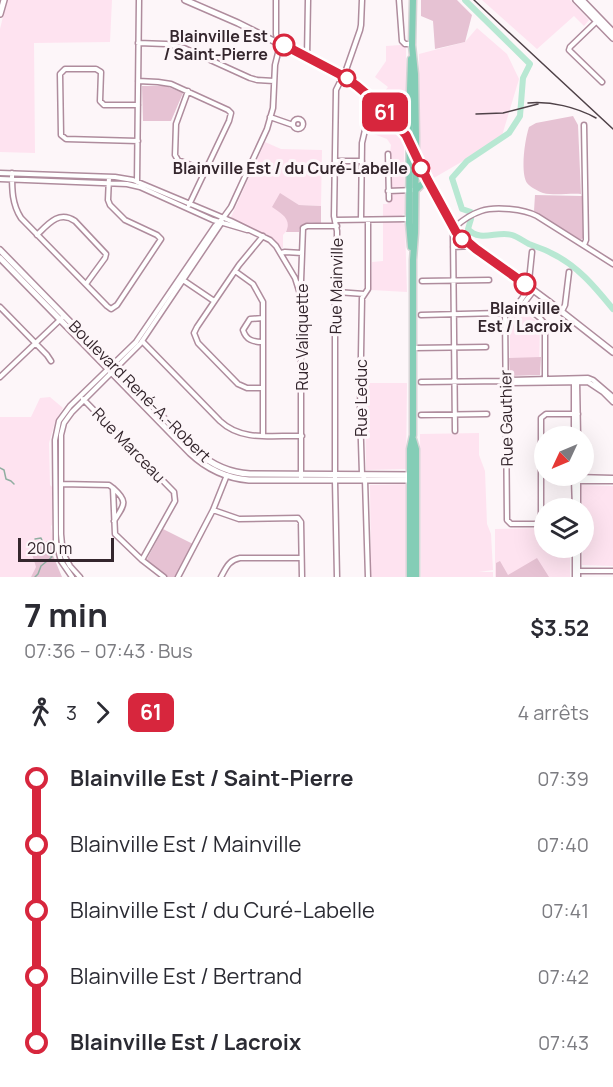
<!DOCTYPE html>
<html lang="fr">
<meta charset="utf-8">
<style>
body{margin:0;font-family:Manrope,sans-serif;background:#f2f2f3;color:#2b2b33;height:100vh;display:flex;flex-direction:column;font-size:22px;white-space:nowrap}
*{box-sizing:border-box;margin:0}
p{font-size:20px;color:#7c7c81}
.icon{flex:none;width:33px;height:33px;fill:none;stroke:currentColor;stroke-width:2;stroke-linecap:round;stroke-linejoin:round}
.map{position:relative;height:577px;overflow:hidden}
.details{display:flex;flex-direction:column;background:#fff;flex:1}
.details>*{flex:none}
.badge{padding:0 12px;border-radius:9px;font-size:21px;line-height:39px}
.needle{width:39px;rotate:226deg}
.controls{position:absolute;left:534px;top:426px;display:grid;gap:12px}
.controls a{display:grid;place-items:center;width:60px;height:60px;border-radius:50%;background:#fff;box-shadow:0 6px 24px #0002;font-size:30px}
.scale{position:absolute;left:18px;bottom:15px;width:96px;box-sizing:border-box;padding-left:6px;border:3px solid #34262d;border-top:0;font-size:16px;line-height:21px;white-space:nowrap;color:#34262d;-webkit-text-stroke:4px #fdf6f9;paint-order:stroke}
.map>.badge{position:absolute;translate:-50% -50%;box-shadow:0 0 0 3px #fff}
.legs{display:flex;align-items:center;gap:9px;height:66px;padding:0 24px;font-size:20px}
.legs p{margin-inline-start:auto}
.overview{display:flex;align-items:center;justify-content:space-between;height:102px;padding:0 24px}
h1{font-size:33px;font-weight:700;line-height:45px}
ul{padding:0 24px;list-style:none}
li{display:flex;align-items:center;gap:21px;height:66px;font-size:22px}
li i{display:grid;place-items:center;width:9px;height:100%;margin:0 8px;background:currentColor}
li i::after{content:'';width:15px;height:15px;margin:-8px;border:4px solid;border-radius:50%;background:#fff}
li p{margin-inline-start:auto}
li:first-child i{background:linear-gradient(#0000 50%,currentColor 0)}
li:last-child i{background:linear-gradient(currentColor 50%,#0000 0)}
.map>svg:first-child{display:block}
.built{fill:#fee3f0}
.green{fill:#e6c2d3}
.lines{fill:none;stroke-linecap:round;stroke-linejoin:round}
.stream{stroke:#90aea1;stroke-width:1.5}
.river{stroke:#b8e8d3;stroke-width:6}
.street-casing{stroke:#af8c9d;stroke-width:7}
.secondary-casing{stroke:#af8c9d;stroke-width:8}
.primary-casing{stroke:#d6d4d5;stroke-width:9}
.street{stroke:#fff;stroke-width:4}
.secondary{stroke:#fff;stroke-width:5}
.primary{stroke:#84cdb6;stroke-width:6}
.rail{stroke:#4f4248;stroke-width:1.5}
.line-1-casing{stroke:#fff;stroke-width:14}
.line-1{stroke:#d7263d;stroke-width:9}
.stop-1-dot{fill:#fff;stroke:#d7263d;stroke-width:3}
.labels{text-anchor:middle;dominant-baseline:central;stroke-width:6;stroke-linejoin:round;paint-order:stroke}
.stop-label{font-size:16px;font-weight:bold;fill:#34262d;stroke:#fdf6f9;text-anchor:end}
.street-label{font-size:16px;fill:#34262d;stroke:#fdf6f9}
</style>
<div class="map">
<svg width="613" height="577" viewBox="0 0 613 577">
<rect width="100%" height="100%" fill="#fdf6f9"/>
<!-- built -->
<path class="built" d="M7 0H112L110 42 34 43 35 153 0 152V29Z
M482 0H570L589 20 584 26 574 16 537 49Z
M477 28 507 54 519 79 501 139 432 179 420 153 419 54 465 42Z
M401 45 406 48V120L405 122 401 124 378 100 388 87 375 77 386 61V46Z
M374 108 402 138 404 144 405 214 402 215 401 223 405 224 407 292 371 290 372 262 383 261V204H387L391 200 392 195 393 193 392 186 390 153 391 145 387 139 368 132Z
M265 142 281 149 322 150 321 206 299 205 286 197 273 207 285 215 288 221V229L283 235V249L270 236 232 219 231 217Z
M523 311 540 324 539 374 510 375V320Z
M365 383H407L406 469 366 470Z
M50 397 63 408 55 422 49 443 50 485 52 487V525L51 526 53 540 47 541 33 575 31 577H0V417H31L40 398Z
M479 433V455L485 471 487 524 491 534 493 570 479 572H493V577H421L420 434Z
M406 484 407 577H371L370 485Z
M581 485 613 486V566L582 565 584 508H582Z
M544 528V548H570V577H495V529Z"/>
<!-- green -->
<path class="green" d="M421 0H457L472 15 465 42 435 49 433 21 421 16Z
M142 86H166L183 93 171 121H143Z
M573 116 578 125 581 194C569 193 555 196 543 193 538 191 530 187 527 183 520 172 525 139 529 127L536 123Z
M280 193 299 205 321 206V223C312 223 300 220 299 232H286C292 219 282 214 272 207Z
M535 195 582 196 583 238 581 240 534 211Z
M541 357 540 375 510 376 509 358Z
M163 529 193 544 175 577H168L148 562 147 559Z
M53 540 52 553 62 577H31L36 567 32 554 47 541Z
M537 558 549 577H496V563L500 561 508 575Z"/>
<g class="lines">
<!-- stream -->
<path class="stream" d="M0 468 4 470 6 479 11 481 14 484
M35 539 41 538 46 550 52 557 41 566 38 574 35 577"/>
<!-- river -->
<path class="river" d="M465 0 530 64 523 78 520 116 509 133 467 161 452 178 462 209 471 212V219L468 229C480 243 498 230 512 235 518 237 523 241 529 244 536 247 544 249 551 253 577 265 595 287 613 309"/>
<defs>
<path id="street" d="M399 0 402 41 405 44H412
M597 21 570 47 569 50 602 82
M138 43 166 44 184 48 250 78 257 80 274 81
M307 57 308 0
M138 81 158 82 171 84 228 110 231 113 229 121 189 205
M188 91 176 124 175 155 178 160 205 171
M270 117 293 125
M293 124a5 5 0 1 1 10 0a5 5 0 1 1-10 0Z
M138 141 66 139 61 135 60 74 65 69H96L101 72 100 101 104 105H138
M388 154 389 199
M335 161H362
M0 173 115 177 133 180 231 221 270 240 276 246 295 278 301 297V480
M12 173C12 190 12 204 21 218L107 306 111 309 117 305 161 239 157 235 125 220 110 205 108 200 109 177
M0 179 127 184 140 187 213 220 247 230
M137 182 139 0
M388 191 415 190
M361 219 362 143 371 104 373 100
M335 220 409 219
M37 235C48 224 59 210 75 221L106 254 105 258 86 284
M584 245 586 240 584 125
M453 247 473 246
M281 253 285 252 302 253
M235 271 253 284 263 302V435
M183 280 214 301
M422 281 489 280
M527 285 529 281 532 252
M298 286 301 281 303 228 307 226H337
M337 292 364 294
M520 302 540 318 545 324V380
M0 307 47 355 51 361
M562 311 565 305 569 272
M505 313 507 520 511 524H544
M505 313 518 304 530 287
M421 315 500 313 510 315 522 306 534 290
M263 318 250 319 243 330C246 340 253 342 263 342
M142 341 220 421C242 442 274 435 302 436
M414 348 486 347
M0 377 64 316
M577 380 578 436
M421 382 505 381 511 380 588 378 593 380 613 397
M506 382 510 383 588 382 603 392 613 402
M574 382V436
M263 388H247L238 384 198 343 194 333 197 327 239 265 263 236
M83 399 174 492 175 501 142 560
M421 415 487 414
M455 431 453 236 456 226C463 220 472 214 481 211 495 206 524 209 537 216L613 264
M575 477 613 478
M574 479 575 508
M578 479V508
M574 481H613
M61 484 109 485 113 488 115 534 142 560 164 577
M113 488C129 502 124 505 114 521
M213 510 239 519 298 518 301 522 302 577
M541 524V418L546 414H578
M575 571H613
M72 577 61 561 56 542 55 440 59 421 70 406 136 342 215 226 223 218 231 207 267 129 273 108 275 65 279 49 276 34V0
M80 577 70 566 65 557 62 545 61 534V435L64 423 72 412 140 344 222 222
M178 577 213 510 227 475
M221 577C226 568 229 560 240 558H301
M337 577 335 481V305L337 289V231L334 216 336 90 346 70 360 30 361 25 362 0
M368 577 365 480 362 474 360 411 362 298 368 289V220
M575 577V548
M578 577V548"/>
<path id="secondary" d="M185 0 238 23 343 76C363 89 399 122 410 142
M576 0 613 38
M582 0 613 32
M0 14 4 0
M416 156 449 222 459 235 548 301 613 352
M0 250 196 451C212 465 230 473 250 474L414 475
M0 258 190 453C207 469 226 478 249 480H414"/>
<path id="primary" d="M412 46 413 0
M411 59 410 89 409 223 411 247
M399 128 405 127 409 122
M416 190 422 184H430
M413 439 416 449V577
M410 577V449L413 435V260L415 233 416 138 415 74 412 45"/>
</defs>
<!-- street casing -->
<use href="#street" class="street-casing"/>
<!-- secondary casing -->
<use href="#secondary" class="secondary-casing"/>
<!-- primary casing -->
<use href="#primary" class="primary-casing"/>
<!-- street -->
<use href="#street" class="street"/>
<!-- secondary -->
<use href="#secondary" class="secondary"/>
<!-- primary -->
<use href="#primary" class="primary"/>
<!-- rail -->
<path class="rail" d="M474 0 613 129
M528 103C551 101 576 107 596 118
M476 114 503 113 538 104"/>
</g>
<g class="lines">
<defs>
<path id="line-1" d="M284 45 343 76 357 86 377 103 406 135 427 179 456 232 476 249 525 284"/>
</defs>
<!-- line-1 casing -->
<use href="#line-1" class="line-1-casing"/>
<!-- line-1 -->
<use href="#line-1" class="line-1"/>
</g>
<!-- markers -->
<g class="stop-1-dot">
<circle cx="284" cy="45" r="10"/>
<circle cx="347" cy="78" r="8"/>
<circle cx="421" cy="168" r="8"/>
<circle cx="462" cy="239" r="8"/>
<circle cx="525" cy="284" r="10"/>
</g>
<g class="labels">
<!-- stop labels -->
<g class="stop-label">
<text x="268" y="36">Blainville Est<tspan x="268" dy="18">/ Saint-Pierre</tspan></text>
<text x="408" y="168">Blainville Est / du Curé-Labelle</text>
<text x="525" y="308" text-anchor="middle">Blainville<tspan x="525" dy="18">Est / Lacroix</tspan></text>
</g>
<!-- street labels -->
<g class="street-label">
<text transform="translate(336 286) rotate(-89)">Rue Mainville</text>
<text transform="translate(302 337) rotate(-90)">Rue Valiquette</text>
<text transform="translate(140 391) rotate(45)">Boulevard René-A.-Robert</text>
<text transform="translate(361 398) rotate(-90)">Rue Leduc</text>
<text transform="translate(506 418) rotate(-91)">Rue Gauthier</text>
<text transform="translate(129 445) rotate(46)">Rue Marceau</text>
</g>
</g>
</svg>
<div class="controls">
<a><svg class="needle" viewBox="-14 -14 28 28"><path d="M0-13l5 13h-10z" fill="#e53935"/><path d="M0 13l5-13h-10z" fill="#7c7c81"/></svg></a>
<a><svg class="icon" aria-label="layers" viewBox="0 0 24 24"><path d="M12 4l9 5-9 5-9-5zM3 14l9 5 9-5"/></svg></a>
</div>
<div class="scale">200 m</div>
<b class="badge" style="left:385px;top:112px;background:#d7263d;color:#fff">61</b>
</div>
<section class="details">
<div class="overview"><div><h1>7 min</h1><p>07:36 – 07:43 · Bus</p></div><b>$3.52</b></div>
<div class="legs"><svg class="icon" aria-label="walk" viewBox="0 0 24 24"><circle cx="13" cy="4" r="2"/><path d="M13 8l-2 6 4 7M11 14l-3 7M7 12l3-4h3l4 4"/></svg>3<svg class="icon" aria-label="forward" viewBox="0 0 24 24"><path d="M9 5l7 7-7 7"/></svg><b class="badge" style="background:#d7263d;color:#fff">61</b><p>4 arrêts</p></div>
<ul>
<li><i style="color:#d7263d"></i><b>Blainville Est / Saint-Pierre</b><p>07:39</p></li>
<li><i style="color:#d7263d"></i><span>Blainville Est / Mainville</span><p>07:40</p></li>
<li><i style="color:#d7263d"></i><span>Blainville Est / du Curé-Labelle</span><p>07:41</p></li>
<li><i style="color:#d7263d"></i><span>Blainville Est / Bertrand</span><p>07:42</p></li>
<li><i style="color:#d7263d"></i><b>Blainville Est / Lacroix</b><p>07:43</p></li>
</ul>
</section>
